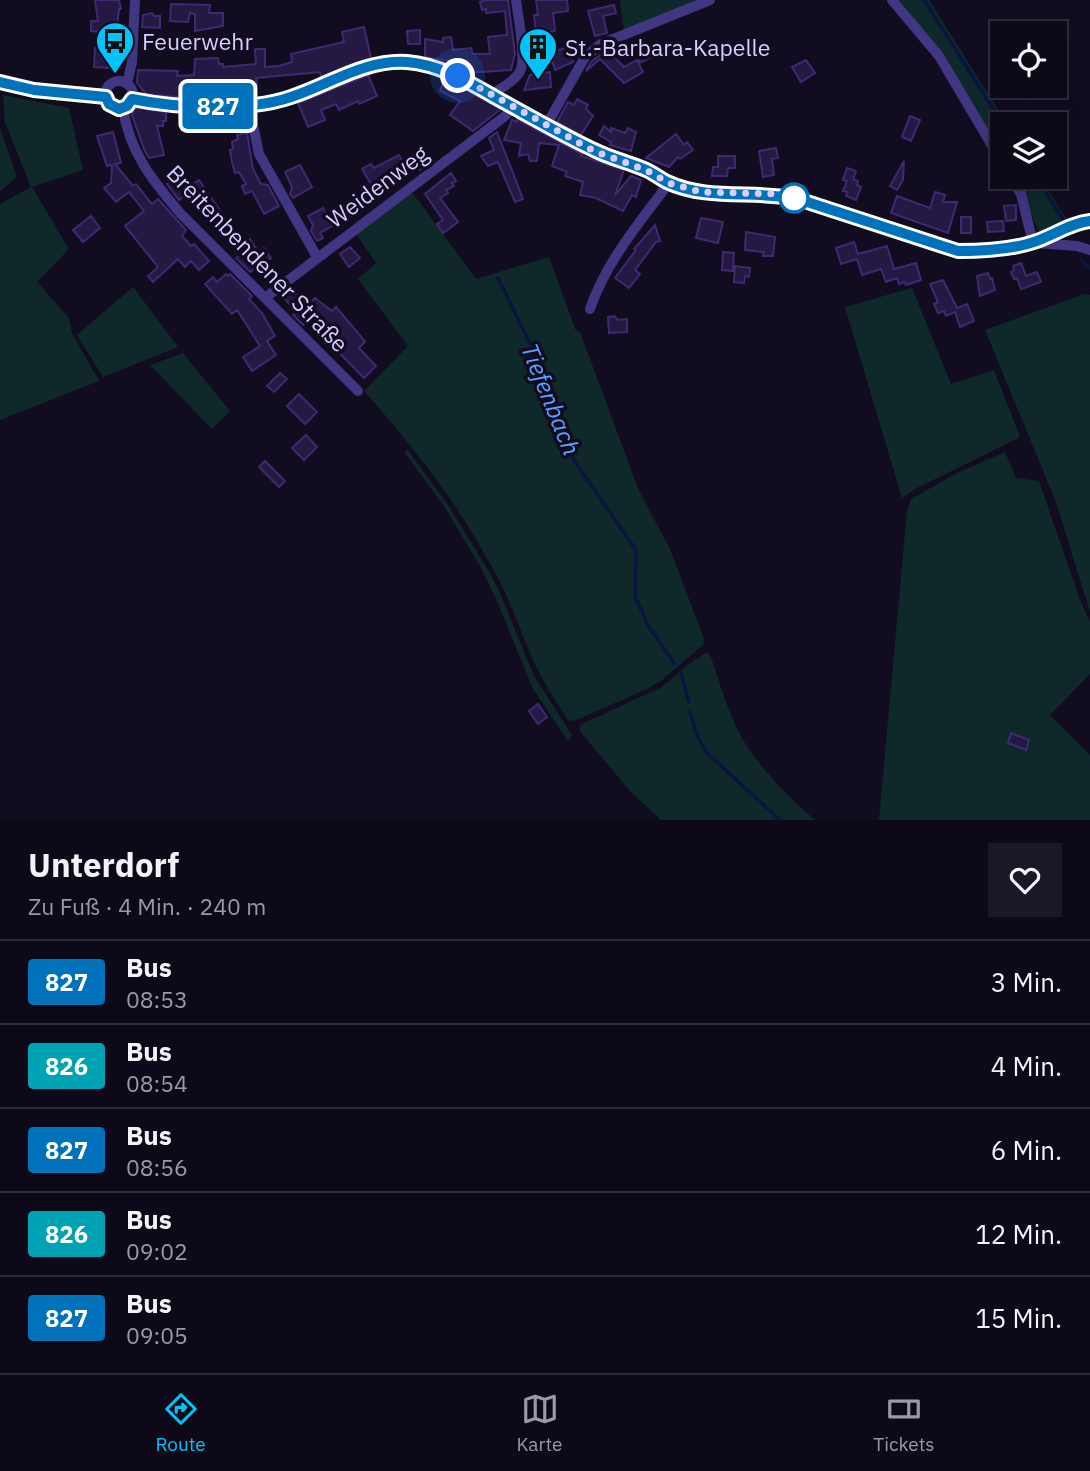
<!DOCTYPE html>
<html lang="de">
<meta charset="utf-8">
<style>
body{margin:0;font-family:"IBM Plex Sans",sans-serif;background:#1c1726;color:#f1f3f6;height:100vh;display:flex;flex-direction:column;font-size:26px;white-space:nowrap}
*{box-sizing:border-box;margin:0}
p{font-size:23px;color:#9b9aa2}
.icon{flex:none;width:38px;height:38px;fill:none;stroke:currentColor;stroke-width:2;stroke-linecap:round;stroke-linejoin:round}
.map{position:relative;height:820px;overflow:hidden}
.sheet{display:flex;flex-direction:column;background:#0e0919;flex:1}
.sheet>*{flex:none}
.badge{padding:0 14px;border-radius:5px;font-size:24px;line-height:46px}
.buttons{position:absolute;left:990px;top:21px;display:grid;gap:14px}
.buttons a{display:grid;place-items:center;width:77px;height:77px;border-radius:0px;background:#0e0919;box-shadow:0 7px 28px #0002,0 0 0 2px #2e2a38;font-size:35px}
.you{position:absolute;width:35px;height:35px;margin:-18px;border:5px solid #fff;border-radius:50%;background:#1a73e8;box-shadow:0 0 0 10px #1a73e833}
.map>.badge{position:absolute;translate:-50% -50%;box-shadow:0 0 0 4px #fff}
.round{display:grid;place-items:center;flex:none;width:74px;height:74px;border-radius:0px;background:#1c1726}
.summary{display:flex;align-items:center;justify-content:space-between;height:119px;padding:0 28px}
h1{font-size:33px;font-weight:700;line-height:52px}
ul{padding:0;list-style:none}
li{display:flex;align-items:center;gap:21px;height:84px;padding:0 28px;border-top:2px solid #2e2a38}
li div{flex:1}
li b{display:block;font-size:26px}
li em{font-style:normal}
li .badge{min-width:77px;font-weight:700;text-align:center}
.tab-bar{display:flex;justify-content:space-around;align-items:center;height:98px;border-top:2px solid #2e2a38;background:#0e0919;font-size:19px;color:#9b9aa2}
.tab-bar a{display:grid;justify-items:center;gap:4px}
.tab-bar .selected{color:#00c4f8}
.map>svg:first-child{display:block}
.green{fill:#0f292b}
.lines{fill:none;stroke-linecap:round;stroke-linejoin:round}
.stream{stroke:#08163f;stroke-width:3.5}
.building{fill:#251843;stroke:#3f2970;stroke-width:2}
.minor{stroke:#413682;stroke-width:10}
.line-casing{stroke:#fff;stroke-width:16}
.line{stroke:#0072bc;stroke-width:10}
.walk{stroke:#d8cdff;stroke-width:7;stroke-dasharray:0 12.6}
.stop-dot{fill:#fff;stroke:#0072bc;stroke-width:3.5}
.labels{text-anchor:middle;dominant-baseline:central;stroke-width:7;stroke-linejoin:round;paint-order:stroke}
.poi-label{font-size:23px;fill:#d8cdff;stroke:#120c21;text-anchor:start}
.street-label{font-size:23px;fill:#d8cdff;stroke:#120c21}
.water-label{font-size:24px;font-style:italic;fill:#5ba1ff;stroke:#120c21}
</style>
<div class="map">
<svg width="1090" height="820" viewBox="0 0 1090 820">
<rect width="100%" height="100%" fill="#120c21"/>
<!-- green -->
<path class="green" d="M620 0H701L624 31Z
M896 0H929L1007 124H1003V160Z
M3 95 69 108 83 170 32 187 69 249 37 282 69 318 72 333 99 381 0 420V204L31 187 5 122Z
M0 128 17 177 0 191Z
M1013 177H1040L1067 220 1050 232 1041 235Z
M412 192 476 279 549 257 576 331 580 332 639 491 670 549 704 639 703 645 661 681 647 689 574 721 568 720C555 700 543 681 533 660 522 636 514 610 502 586 466 514 417 450 364 391L408 346 358 279 376 263 356 234Z
M133 287 178 347 103 377 77 335Z
M912 288 951 384 994 370 1020 437 915 489 902 498 845 307Z
M1084 294 1090 295V612L1056 502 985 330Z
M183 353 230 411 212 429 150 365Z
M407 449 446 502 485 565 498 588 534 676 572 735 568 741 533 689 497 601 481 568 444 506 404 452Z
M1005 452 1016 478 1039 481 1080 600 1090 622V674L1050 715 1090 755V820H879L907 511 911 499 957 473Z
M707 652 711 657C720 684 728 713 742 738 759 767 789 798 815 820H661L630 791 579 730 580 725 662 687 686 666Z"/>
<g class="lines">
<!-- stream -->
<path class="stream" d="M924 0 1003 124
M1036 177 1063 219
M1080 259 1090 268
M498 278 545 374 573 459 636 550 635 597 649 627 675 664
M681 673 689 702
M690 712 698 737 706 752 780 820"/>
</g>
<!-- building -->
<path class="building" d="M95 0H119L121 9H119L115 43H112L111 68 94 67 95 48 100 49 101 32 91 31V21H98Z
M484 0H508L515 54 511 70 468 73 467 61 457 62 425 57V39L443 42V38L451 37 453 50 471 48 473 54H490L488 37 507 35 505 11 486 13V9L482 10 480 2Z
M536 0H567L568 11 553 13 555 31 536 35 534 15H538Z
M171 4 210 5 209 13H223V26L195 31V14L190 13 188 22 170 21Z
M614 5 616 13 603 16 607 33 595 36 588 11Z
M152 13 154 16H160V28L142 27 143 15Z
M364 27 371 58 321 77 320 72 256 78 257 84 250 86H232L231 83 217 84 188 89 187 98 146 94 137 83 138 70 178 71 177 76 194 75 195 59 218 58 219 64H223V67L256 64 255 49H265V67L279 66 292 62 291 54 344 42 342 32Z
M420 30V44H408L407 31Z
M647 42 655 55 640 63 633 50Z
M568 47 573 62 555 70 550 53Z
M607 50 624 67 637 60 643 72 624 83 600 59 586 71 591 62Z
M806 60 815 73 801 82 792 67Z
M550 72 551 87 524 90 530 75Z
M368 75 377 96 359 104 358 101 339 110 336 104 321 110 325 120 308 127 298 103Z
M444 80 459 86 501 109 473 131 450 115 460 101 440 91Z
M577 99 588 105 586 109 593 116 581 135 557 122 568 102 574 105Z
M139 108 166 112V121H163V126H157L164 155 149 158 144 149 132 115 134 109Z
M910 116 920 120 911 141 902 137Z
M517 119 582 154 581 156 624 170 615 195 631 176 641 180 636 197 632 195 623 211 596 198 580 195 583 182 565 176 567 172 552 166 559 145 539 143 537 161H530L528 154 519 156 521 143 504 140 512 120 516 122Z
M604 126 611 132V128L625 133 628 128 636 132 631 151 610 145 611 142 599 135Z
M113 132 121 163 115 164 133 186 136 184 152 204 158 199 186 230 182 236 191 246 194 244 209 261 199 270 191 261 185 267 178 259 153 282 148 276 158 267 125 226 144 211 129 192 116 202 104 188 111 183 112 165 107 166 97 136Z
M497 132 523 199 515 202 498 162 488 166 481 156 494 150 489 138Z
M247 133 253 169 261 184 268 185 279 206 264 214 252 191 245 194 242 186 246 184 239 172 235 173 232 162 230 150 233 149 232 142 238 139 237 135Z
M676 134 684 145 687 142 693 150 680 159 678 157 669 167 646 158Z
M776 148 778 158 772 159 774 175 763 177 759 151Z
M425 153 431 161 420 170 419 168 392 182 389 175 372 186 362 169 371 164 374 168 399 155 406 167 416 158 418 159Z
M718 156H735V168H728L727 176H712L713 167H718Z
M904 161 903 180 897 190 890 186Z
M300 165 312 187 293 198 290 194 292 187 285 172Z
M847 168 856 171 853 179 858 181 857 185 861 187 856 200 846 196 847 192 843 191 847 181 843 180Z
M451 173 456 181 452 183 454 186 446 190 448 193 440 198 458 222 443 233 437 224 443 220 425 194Z
M176 177 188 193 179 200 167 184Z
M199 180 223 215 211 223 186 188Z
M935 192 945 195 943 202H957L948 233 891 213 897 196 930 208Z
M1016 205V220L1006 221 1004 206Z
M323 208 332 226 320 233 323 238 317 241 311 231 313 225 308 216Z
M91 216 100 228 83 242 73 230Z
M961 217H971V233H961Z
M701 218 723 222 718 243 696 238Z
M1003 221 1004 231 988 232 987 222Z
M655 225 660 241 656 242 635 270 640 274 629 288 615 278 636 250 634 249Z
M746 232 775 237 773 256H763L764 252 745 250Z
M250 239 258 252 264 248 271 258 250 272 236 258 246 251 241 247Z
M854 242 858 254 887 246 894 269 916 263 921 280 906 285 905 282 899 284 897 278 886 282 881 269 862 275 857 259 841 264 836 248Z
M350 247 360 258 349 267 340 254Z
M723 252 734 253 733 271 722 270Z
M1021 263 1026 276 1037 272 1041 282 1021 289 1017 278 1014 279 1011 272 1014 270 1013 266Z
M735 266 750 268 749 277 745 276 744 283 734 282Z
M988 273 990 279 992 278 995 290 980 296 977 276Z
M226 274 228 276 230 274 252 296 249 299 262 313 275 336 267 341 276 355 252 371 243 357 260 346 237 310 232 314 205 284 213 277 217 282Z
M943 280 957 308 967 304 974 321 960 327 955 312 946 316 944 311 938 313 934 304 938 302 930 284Z
M292 287 306 307 315 298 332 311 336 307 359 334 365 342 359 348 376 366 364 378 312 325 307 322 303 325 293 315 296 313 282 295Z
M615 316 617 320 627 319V332L609 333 608 317Z
M280 373 287 379 274 392 267 386Z
M299 394 317 412 305 424 287 406Z
M306 435 317 447 304 460 292 448Z
M265 461 285 481 279 487 259 467Z
M538 704 547 717 538 724 529 711Z
M1011 733 1029 740 1026 750 1008 743Z"/>
<g class="lines">
<!-- minor -->
<path class="minor" d="M892 0 939 56 1003 164
M105 95a14 14 0 1 1 28 0a14 14 0 1 1-28 0Z
M0 82 34 90 106 97
M127 84 132 62 135 0
M491 95C501 88 517 80 521 69 526 53 518 17 516 0
M132 99C177 108 247 112 291 97 328 85 366 59 407 63 448 66 479 89 514 107 540 121 567 138 594 151 610 158 627 162 644 169 653 173 662 181 672 184 713 197 756 190 798 199L958 251C982 251 1010 250 1034 242 1053 236 1070 223 1090 221
M249 105 259 154 317 257
M123 108C129 152 153 181 180 213L358 391
M547 124 585 57 601 44 710 0
M1010 177 1021 194 1033 243
M1036 243 1077 246 1090 250
M265 298 504 117 513 107
M590 309C606 262 639 223 669 183"/>
</g>
<g class="lines">
<defs>
<path id="line" d="M0 82 34 90 106 97 109 104 119 109 127 106 132 99C176 108 248 112 291 97 328 85 366 59 407 62 442 65 470 83 500 100 531 117 562 135 594 150 610 158 627 162 644 169 652 172 659 178 667 182 707 201 755 190 798 199L958 251C982 251 1010 250 1034 242 1053 236 1070 223 1090 221"/>
</defs>
<!-- line casing -->
<use href="#line" class="line-casing"/>
<!-- line -->
<use href="#line" class="line"/>
<!-- walk -->
<path class="walk" d="M458 76 594 151 646 170 669 183 701 192 777 194 798 199 794 198"/>
</g>
<!-- icons -->
<defs>
<symbol id="bus-pin" viewBox="-11 -11 22 30"><path d="M0 17L-7.5 6A9.5 9.5 0 1 1 7.5 6Z" fill="#00c4f8" stroke="#120c21"/><path d="M-5-6H5V4H4V6H2V4H-2V6H-4V4H-5ZM-3.5-4V0h7V-4ZM-3.5 1.2v1.5H-2V1.2ZM2 1.2v1.5H3.5V1.2Z" fill="#111"/></symbol>
<symbol id="building-pin" viewBox="-11 -11 22 30"><path d="M0 17L-7.5 6A9.5 9.5 0 1 1 7.5 6Z" fill="#00c4f8" stroke="#120c21"/><path d="M-4-6H4V6H1V3H-1V6H-4ZM-2.5-4.3h1.7v1.8h-1.7ZM.8-4.3h1.7v1.8H.8ZM-2.5-1h1.7V.8h-1.7ZM.8-1h1.7V.8H.8Z" fill="#111"/></symbol>
</defs>
<g fill-rule="evenodd">
<use href="#bus-pin" x="93" y="19" width="44" height="60"/>
<use href="#building-pin" x="516" y="25" width="44" height="60"/>
</g>
<!-- markers -->
<circle class="stop-dot" cx="794" cy="198" r="14"/>
<g class="labels">
<!-- poi labels -->
<g class="poi-label">
<text x="142" y="41">Feuerwehr</text>
<text x="565" y="47">St.-Barbara-Kapelle</text>
</g>
<!-- street labels -->
<g class="street-label">
<text transform="translate(377 186) rotate(-37)">Weidenweg</text>
<text transform="translate(258 258) rotate(46)">Breitenbendener Straße</text>
</g>
<!-- water labels -->
<g class="water-label">
<text transform="translate(551 399) rotate(68)">Tiefenbach</text>
</g>
</g>
</svg>
<div class="buttons">
<a><svg class="icon" aria-label="locate" viewBox="0 0 24 24"><circle cx="12" cy="12" r="6"/><path d="M12 2v4M12 18v4M2 12h4M18 12h4"/></svg></a>
<a><svg class="icon" aria-label="layers" viewBox="0 0 24 24"><path d="M12 4l9 5-9 5-9-5zM3 14l9 5 9-5"/></svg></a>
</div>
<div class="you" style="left:458px;top:76px"></div>
<b class="badge" style="left:218px;top:106px;background:#0072bc;color:#fff">827</b>
</div>
<section class="sheet">
<div class="summary"><div><h1>Unterdorf</h1><p>Zu Fuß · 4 Min. · 240 m</p></div><a class="round"><svg class="icon" aria-label="heart" viewBox="0 0 24 24"><path d="M12 20l-8-8c-3-5 5-10 8-4 3-6 11-1 8 4z"/></svg></a></div>
<ul>
<li><span class="badge" style="background:#0072bc;color:#fff">827</span><div><b>Bus</b><p>08:53</p></div><em>3 Min.</em></li>
<li><span class="badge" style="background:#00a3b4;color:#fff">826</span><div><b>Bus</b><p>08:54</p></div><em>4 Min.</em></li>
<li><span class="badge" style="background:#0072bc;color:#fff">827</span><div><b>Bus</b><p>08:56</p></div><em>6 Min.</em></li>
<li><span class="badge" style="background:#00a3b4;color:#fff">826</span><div><b>Bus</b><p>09:02</p></div><em>12 Min.</em></li>
<li><span class="badge" style="background:#0072bc;color:#fff">827</span><div><b>Bus</b><p>09:05</p></div><em>15 Min.</em></li>
</ul>
</section>
<nav class="tab-bar">
<a class="selected"><svg class="icon" aria-label="directions" viewBox="0 0 24 24"><path d="M12 3l9 9-9 9-9-9zM9 14v-3h6M13 9l2 2-2 2"/></svg>Route</a>
<a><svg class="icon" aria-label="map" viewBox="0 0 24 24"><path d="M3 6l6-2 6 2 6-2v14l-6 2-6-2-6 2zM9 4v14M15 6v14"/></svg>Karte</a>
<a><svg class="icon" aria-label="tickets" viewBox="0 0 24 24"><path d="M3 7h18v10H3zM15 7v10"/></svg>Tickets</a>
</nav>
